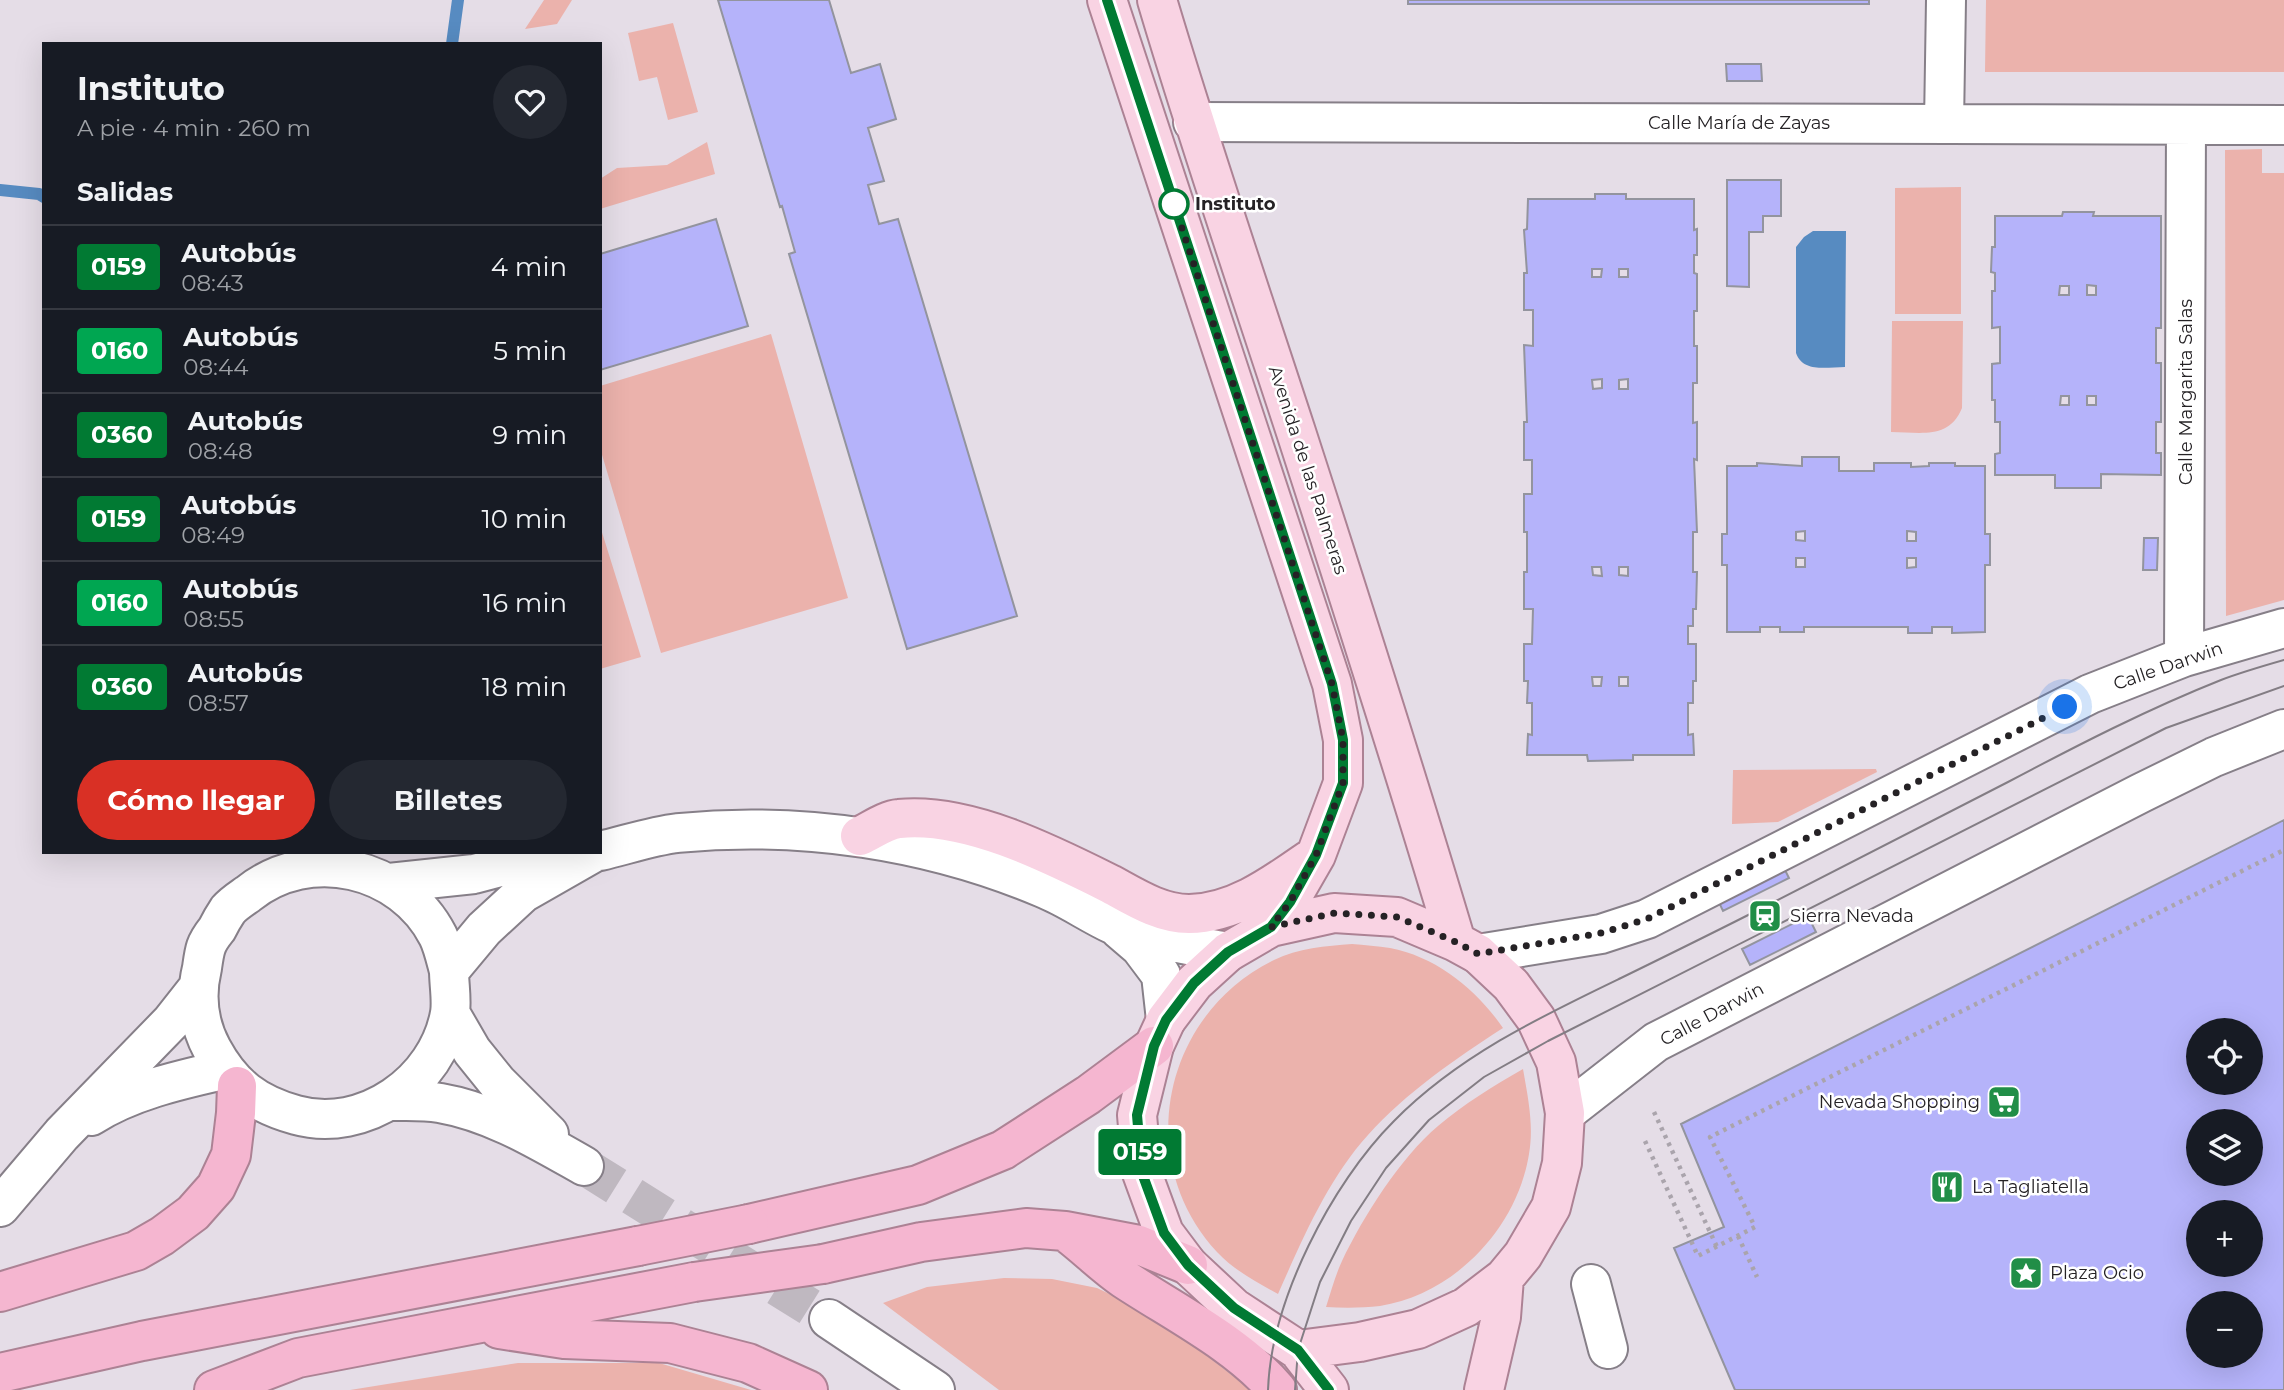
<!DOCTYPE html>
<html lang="es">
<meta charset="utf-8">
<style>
body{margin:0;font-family:Montserrat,sans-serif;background:#242831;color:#f1f3f6;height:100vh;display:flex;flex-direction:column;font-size:26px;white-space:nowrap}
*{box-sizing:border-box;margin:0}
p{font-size:23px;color:#9ea1a6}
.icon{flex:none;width:38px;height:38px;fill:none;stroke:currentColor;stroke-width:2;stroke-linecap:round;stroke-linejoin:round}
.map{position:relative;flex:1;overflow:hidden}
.details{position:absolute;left:42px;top:42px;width:560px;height:812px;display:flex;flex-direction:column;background:#171b24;border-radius:0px;box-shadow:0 7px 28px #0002}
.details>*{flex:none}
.badge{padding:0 14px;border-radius:5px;font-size:24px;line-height:46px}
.buttons{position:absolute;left:2186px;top:1018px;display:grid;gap:14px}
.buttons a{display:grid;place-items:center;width:77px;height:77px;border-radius:50%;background:#171b24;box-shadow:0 7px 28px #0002;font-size:35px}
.you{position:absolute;width:35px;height:35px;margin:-18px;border:5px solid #fff;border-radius:50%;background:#1a73e8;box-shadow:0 0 0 10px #1a73e833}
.map>.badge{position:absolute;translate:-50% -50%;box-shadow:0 0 0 4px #fff}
h2{padding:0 35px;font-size:26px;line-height:63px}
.round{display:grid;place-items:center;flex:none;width:74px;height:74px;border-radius:37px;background:#242831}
.head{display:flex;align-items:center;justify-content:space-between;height:119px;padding:0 35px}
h1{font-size:33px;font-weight:700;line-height:52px}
.button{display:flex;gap:14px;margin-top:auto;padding:14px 35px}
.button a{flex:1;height:80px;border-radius:42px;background:#d93025;color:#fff;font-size:28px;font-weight:700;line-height:80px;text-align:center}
.button a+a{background:#242831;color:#f1f3f6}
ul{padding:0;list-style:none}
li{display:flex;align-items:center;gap:21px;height:84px;padding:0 35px;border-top:2px solid #363941}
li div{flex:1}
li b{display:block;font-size:26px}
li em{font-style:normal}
li .badge{min-width:77px;font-weight:700;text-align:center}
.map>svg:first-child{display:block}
.green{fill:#ebb2ac}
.water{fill:#578bc1}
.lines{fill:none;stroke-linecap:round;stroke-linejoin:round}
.stream{stroke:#578bc1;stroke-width:12}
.building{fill:#b5b3fa;stroke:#93949e;stroke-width:2;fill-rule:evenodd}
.minor-tunnel{stroke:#bfb8c0;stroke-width:38;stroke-dasharray:38 19;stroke-linecap:butt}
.minor-casing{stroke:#867f88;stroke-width:42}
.major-casing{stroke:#ac8294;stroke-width:42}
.highway-casing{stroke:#ac8294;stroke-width:42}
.path{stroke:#aaa4ac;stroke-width:4.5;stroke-dasharray:3.5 5;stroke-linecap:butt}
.minor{stroke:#fff;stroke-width:38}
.major{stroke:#f9d3e3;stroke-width:38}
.highway{stroke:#f5b6d0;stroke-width:38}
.tram{stroke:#837d84;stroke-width:2}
.highway-bridge-casing{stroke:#ac8294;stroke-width:42;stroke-linecap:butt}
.highway-bridge{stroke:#f5b6d0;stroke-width:38}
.line-casing{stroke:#fff;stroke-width:16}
.line{stroke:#017a33;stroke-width:10}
.walk{stroke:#252225;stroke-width:7;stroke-dasharray:0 12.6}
.stop-dot{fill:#fff;stroke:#017a33;stroke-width:3.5}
.labels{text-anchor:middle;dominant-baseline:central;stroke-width:5;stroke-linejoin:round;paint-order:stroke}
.street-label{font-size:18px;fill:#252225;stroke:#fff}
.stop-label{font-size:18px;font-weight:bold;fill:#252225;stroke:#fff;text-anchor:start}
.poi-label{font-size:18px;fill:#252225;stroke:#fff;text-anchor:start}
</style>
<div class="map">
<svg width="2284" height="1390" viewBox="0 0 2284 1390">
<rect width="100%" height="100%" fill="#e5dde7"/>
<!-- green -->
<path class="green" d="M544 0H572L557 24 525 29Z
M1986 0H2284V72H1985Z
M673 23 698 112 668 120 657 77 639 81 628 33Z
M707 142 715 174 600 209V179L617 168 667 165Z
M2262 149V173H2284V600L2226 616 2225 150Z
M1961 187V314H1895V188Z
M1892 321H1963L1962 408C1949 440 1920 432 1891 432Z
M771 334 848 598 661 653 600 448V386Z
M600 526 641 657 600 669Z
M1876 769 1877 772 1778 822 1732 824 1733 770Z
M1352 944C1364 945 1378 946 1390 948 1437 957 1477 990 1503 1028 1455 1059 1407 1092 1368 1135 1328 1179 1302 1240 1278 1294 1256 1282 1234 1270 1217 1252 1132 1160 1163 1014 1274 960 1298 948 1326 946 1352 944Z
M1523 1069C1528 1098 1534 1125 1529 1154 1517 1229 1454 1294 1380 1306 1362 1308 1344 1308 1326 1307 1331 1292 1335 1276 1342 1261 1363 1217 1400 1158 1438 1126 1464 1104 1493 1086 1523 1069Z
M1004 1278 1052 1279 1097 1288 1143 1310 1202 1352 1251 1390H999L883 1303 927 1287Z
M518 1363H659L751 1390H350Z"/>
<!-- water -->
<path class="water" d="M1813 231H1846L1845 367C1827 367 1803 373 1796 353V247L1804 237Z"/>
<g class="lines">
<!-- stream -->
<path class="stream" d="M452 44 458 0
M0 190 39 194 44 197"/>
</g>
<!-- building -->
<path class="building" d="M718 0H829L851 73 880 64 896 119 868 128 884 181 868 185 879 224 898 219 1017 616 907 649 789 254 795 252 782 206 780 207Z
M1408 0H1869V4H1408Z
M1726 64H1761L1762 81H1727Z
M1727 180H1781V216H1763V232H1749V287L1727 286Z
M1595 194H1626V199H1694V230L1697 229V255H1694V273L1697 274V311H1694V346H1697V383H1693V423L1697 422V460L1694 459 1697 532H1693V572H1697L1696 609H1693V626H1688V644H1696V681H1693V703H1688V735L1693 734 1694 755H1633V760L1588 761 1587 755H1527L1528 734 1532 735V703H1527L1528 681H1524V644H1532L1533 609H1524V572H1527V532H1524V494H1532V460H1524V422H1527L1524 345 1533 346V310H1524V273H1527L1524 230 1527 229 1528 199H1595ZM1592 269H1602L1601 277H1592ZM1619 269H1628V277H1619ZM1602 379V388L1593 389 1592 380ZM1628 379V389H1619V380ZM1592 567H1601L1602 576 1593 575ZM1619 567H1628V576L1619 575ZM1592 677H1602L1601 686H1593ZM1619 677H1628V686H1619Z
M2063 212H2094L2093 216H2161V328H2156V363H2161V422H2156V453H2161V475L2101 474V488H2055V475H1995V454L2000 453V422H1995V400H1992V364L2000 363V327L1992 328V291H1995V273L1991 272 1992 247H1995V216H2062ZM2087 285 2096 286V295H2087ZM2060 286H2069V295H2059ZM2061 396H2069V405H2060ZM2087 396H2096V405H2087Z
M716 219 748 326 600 370V254Z
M1802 457H1839V471H1874V463H1911V467L1929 466V463H1955V466H1985V534H1990V565H1985V632L1952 633V627H1932V633H1908V627H1804V632H1780V627H1760V632H1727V565H1722V534H1727V466H1757V463L1802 466ZM1805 531V541L1796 540V532ZM1907 531 1916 532V541H1907ZM1796 558H1805V567H1796ZM1907 558H1916V567L1907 568Z
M2144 538H2158L2157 570H2143Z
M2284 820V1390H1735L1674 1248 1724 1227 1681 1124ZM2198 1031H2250V1083H2198ZM2198 1122H2250V1174H2198ZM2198 1213H2250V1265H2198ZM2198 1304H2250V1356H2198Z
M1781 862 1789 878 1723 911 1715 894Z
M1808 916 1816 932 1750 965 1742 949Z"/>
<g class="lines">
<!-- minor-tunnel -->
<path class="minor-tunnel" d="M584 1166 829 1319"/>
<defs>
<path id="minor" d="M1193 122 2284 125
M1944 124 1946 0
M2184 657 2186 126
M600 851C626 845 652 836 678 833 802 821 929 840 1043 888 1068 898 1090 914 1114 925 1150 940 1190 945 1228 952
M389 883 474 874 549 854 580 853
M1119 929 1140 947 1161 975 1166 1020
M1478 954 1601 934 1647 919 2090 694 2184 657 2284 628
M449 971C446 960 443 946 438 936 402 866 309 845 248 894 241 899 233 904 228 910 224 916 220 923 217 929 213 934 208 941 206 947 204 953 203 961 202 968 195 997 198 1023 212 1049 232 1086 256 1104 296 1115 364 1134 438 1082 450 1013 452 1000 449 984 449 971L484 929 523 893 593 853
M450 1013 472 1051 497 1082 549 1134
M390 1101C406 1101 424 1100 440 1103 492 1112 538 1140 584 1166
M1565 1113 1656 1042 2141 793 2214 757 2284 729
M91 1116C130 1091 179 1080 223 1070
M0 1207 62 1134 171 1022 197 989
M1591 1284 1608 1349
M829 1319 935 1390"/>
<path id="major" d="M1107 0 1332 684 1343 740V783L1316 855 1289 902 1271 927
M1157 0C1200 145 1249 288 1296 432 1351 602 1405 771 1456 942
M860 836C871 831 886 820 899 819 967 812 1050 854 1110 884 1134 897 1160 914 1189 914 1235 913 1273 885 1309 860
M1298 1350 1360 1342 1418 1329 1466 1307 1504 1278 1523 1255 1551 1207 1562 1163 1565 1113 1556 1062 1536 1019 1511 985 1478 954 1456 942 1397 917 1334 913 1271 927 1228 952 1194 983 1166 1020 1154 1046 1137 1115 1142 1173 1164 1233 1188 1265 1234 1308 1298 1350 1329 1390
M1484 1390 1501 1317 1504 1278"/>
<path id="highway" d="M749 1224 918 1185 1003 1150 1088 1095 1154 1046
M1070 1235C1088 1249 1105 1266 1124 1279 1174 1312 1238 1344 1277 1390
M823 1264 921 1242 1026 1228 1065 1231 1139 1245 1188 1265
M0 1292 136 1251 162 1236 193 1213 216 1187 231 1155 236 1113 237 1086
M499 1329 564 1339 670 1343 748 1363 808 1390
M0 1373 142 1341 638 1246
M214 1390 298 1358 694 1282"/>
</defs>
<!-- minor casing -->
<use href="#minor" class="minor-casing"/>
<!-- major casing -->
<use href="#major" class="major-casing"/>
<!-- highway casing -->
<use href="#highway" class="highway-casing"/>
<!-- path -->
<path class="path" d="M1654 1112 1717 1247
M1645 1141 1698 1256 1755 1227 1710 1137 2284 850
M1738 1236 1757 1277"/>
<!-- minor -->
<use href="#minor" class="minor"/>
<!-- major -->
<use href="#major" class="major"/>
<!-- highway -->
<use href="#highway" class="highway"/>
<!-- tram -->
<path class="tram" d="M1268 1390C1271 1301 1331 1184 1394 1121 1458 1056 1540 1017 1621 978 1668 955 1715 932 1762 908 1844 866 1926 824 2008 782 2078 745 2148 709 2221 680 2242 672 2263 666 2284 660
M1295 1390 1298 1350 1320 1282 1351 1221 1386 1168 1429 1120 1484 1077 1548 1041 2166 728 2284 686"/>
<defs>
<path id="highway-bridge" d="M638 1246 749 1224
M694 1282 823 1264"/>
</defs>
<!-- highway-bridge casing -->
<use href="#highway-bridge" class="highway-bridge-casing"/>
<!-- highway-bridge -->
<use href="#highway-bridge" class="highway-bridge"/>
</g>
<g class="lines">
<defs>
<path id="line" d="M1107 0 1332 684 1343 740V783L1316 855 1290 902 1271 927 1228 952 1194 983 1166 1020 1154 1046 1137 1115 1142 1173 1164 1233 1188 1265 1234 1308 1298 1350 1329 1390"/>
</defs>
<!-- line casing -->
<use href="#line" class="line-casing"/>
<!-- line -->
<use href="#line" class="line"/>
<!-- walk -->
<path class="walk" d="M1174 204 1332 684 1343 740V783L1316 855 1290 902 1271 927 1335 913 1397 917 1456 942 1478 954 1601 933 1647 919 2065 707"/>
</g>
<!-- icons -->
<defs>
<symbol id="station-square" viewBox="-11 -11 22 22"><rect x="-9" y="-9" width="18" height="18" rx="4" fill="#218e47" stroke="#fff"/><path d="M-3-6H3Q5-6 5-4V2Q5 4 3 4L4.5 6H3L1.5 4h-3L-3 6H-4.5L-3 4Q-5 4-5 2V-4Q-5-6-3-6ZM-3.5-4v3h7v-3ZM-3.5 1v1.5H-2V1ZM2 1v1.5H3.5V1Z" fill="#fff"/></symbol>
<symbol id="supermarket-square" viewBox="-11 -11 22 22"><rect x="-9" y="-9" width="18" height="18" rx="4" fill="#218e47" stroke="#fff"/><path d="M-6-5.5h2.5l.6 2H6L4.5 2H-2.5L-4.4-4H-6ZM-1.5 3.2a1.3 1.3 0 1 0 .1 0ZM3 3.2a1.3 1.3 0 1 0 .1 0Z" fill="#fff"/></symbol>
<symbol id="restaurant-square" viewBox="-11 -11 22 22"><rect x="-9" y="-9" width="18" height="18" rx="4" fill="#218e47" stroke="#fff"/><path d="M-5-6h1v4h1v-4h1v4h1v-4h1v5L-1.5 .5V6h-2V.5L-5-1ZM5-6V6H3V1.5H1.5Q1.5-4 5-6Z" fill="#fff"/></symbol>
<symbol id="sight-square" viewBox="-11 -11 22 22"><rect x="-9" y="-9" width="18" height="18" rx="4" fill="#218e47" stroke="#fff"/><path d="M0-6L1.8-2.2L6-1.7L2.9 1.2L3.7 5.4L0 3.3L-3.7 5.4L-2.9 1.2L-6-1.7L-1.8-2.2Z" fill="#fff"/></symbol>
</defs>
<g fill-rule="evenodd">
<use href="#station-square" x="1746" y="897" width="38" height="38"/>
<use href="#supermarket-square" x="1985" y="1083" width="38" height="38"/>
<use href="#restaurant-square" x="1928" y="1168" width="38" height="38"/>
<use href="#sight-square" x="2007" y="1254" width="38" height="38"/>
</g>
<!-- markers -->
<circle class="stop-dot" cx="1174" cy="204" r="14"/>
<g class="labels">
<!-- street labels -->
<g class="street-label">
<text x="1739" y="123">Calle María de Zayas</text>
<text transform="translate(2186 392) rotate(-90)">Calle Margarita Salas</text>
<text transform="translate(1308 470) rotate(72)">Avenida de las Palmeras</text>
<text transform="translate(2168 666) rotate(-19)">Calle Darwin</text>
<text transform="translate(1712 1014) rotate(-28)">Calle Darwin</text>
</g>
<!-- stop labels -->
<g class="stop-label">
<text x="1195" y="204">Instituto</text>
</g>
<!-- poi labels -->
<g class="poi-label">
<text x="1790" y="916">Sierra Nevada</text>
<text x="1980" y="1102" text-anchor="end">Nevada Shopping</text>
<text x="1972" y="1187">La Tagliatella</text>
<text x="2050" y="1273">Plaza Ocio</text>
</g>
</g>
</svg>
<div class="buttons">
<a><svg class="icon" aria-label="locate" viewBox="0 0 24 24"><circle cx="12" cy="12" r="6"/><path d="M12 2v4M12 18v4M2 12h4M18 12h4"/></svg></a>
<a><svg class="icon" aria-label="layers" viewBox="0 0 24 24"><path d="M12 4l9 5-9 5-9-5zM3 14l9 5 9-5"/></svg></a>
<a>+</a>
<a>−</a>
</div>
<div class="you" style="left:2065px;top:707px"></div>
<b class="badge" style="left:1140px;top:1152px;background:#017a33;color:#fff">0159</b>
<section class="details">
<div class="head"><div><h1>Instituto</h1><p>A pie · 4 min · 260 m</p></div><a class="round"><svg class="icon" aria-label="heart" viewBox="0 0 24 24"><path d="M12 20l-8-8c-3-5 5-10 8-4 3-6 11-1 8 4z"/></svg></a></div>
<h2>Salidas</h2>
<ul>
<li><span class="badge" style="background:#017a33;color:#fff">0159</span><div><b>Autobús</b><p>08:43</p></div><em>4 min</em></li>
<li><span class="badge" style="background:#00a651;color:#fff">0160</span><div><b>Autobús</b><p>08:44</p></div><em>5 min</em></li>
<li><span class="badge" style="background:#017a33;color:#fff">0360</span><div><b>Autobús</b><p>08:48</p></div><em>9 min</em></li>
<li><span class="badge" style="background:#017a33;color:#fff">0159</span><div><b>Autobús</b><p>08:49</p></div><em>10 min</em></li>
<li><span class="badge" style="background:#00a651;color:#fff">0160</span><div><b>Autobús</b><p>08:55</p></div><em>16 min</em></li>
<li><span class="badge" style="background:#017a33;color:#fff">0360</span><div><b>Autobús</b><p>08:57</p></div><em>18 min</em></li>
</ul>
<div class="button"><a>Cómo llegar</a><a>Billetes</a></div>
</section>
</div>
